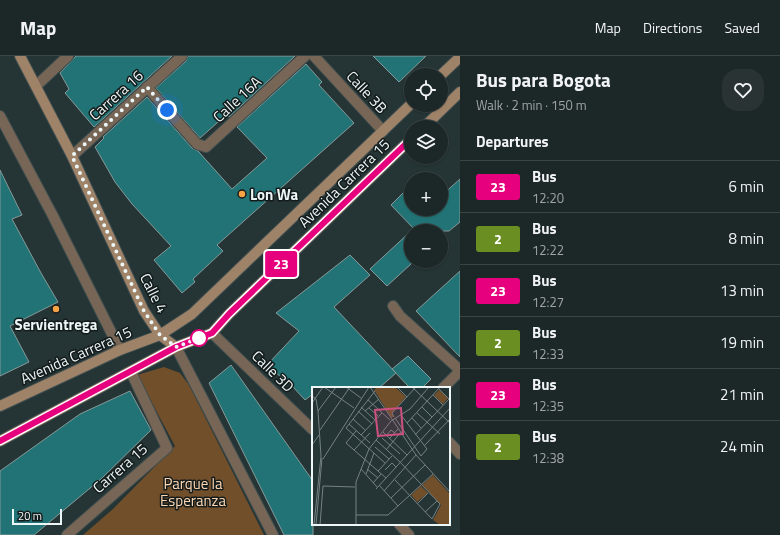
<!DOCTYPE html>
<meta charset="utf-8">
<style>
body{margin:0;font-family:"Titillium Web",sans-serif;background:#293334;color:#f1f3f6;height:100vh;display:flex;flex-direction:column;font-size:15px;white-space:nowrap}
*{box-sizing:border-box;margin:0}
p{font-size:13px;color:#a0a5a8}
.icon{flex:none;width:22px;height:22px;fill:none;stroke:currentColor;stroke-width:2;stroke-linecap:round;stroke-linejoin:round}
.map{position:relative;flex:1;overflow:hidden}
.sheet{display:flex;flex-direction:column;background:#1c2728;width:320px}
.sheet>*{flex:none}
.badge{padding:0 8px;border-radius:3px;font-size:14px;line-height:26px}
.tools{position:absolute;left:404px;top:12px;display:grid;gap:8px}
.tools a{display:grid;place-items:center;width:44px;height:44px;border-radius:50%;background:#1c2728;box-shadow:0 1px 3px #0004,0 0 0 1px #3a4445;font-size:20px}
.scale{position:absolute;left:12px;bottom:10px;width:50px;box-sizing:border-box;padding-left:4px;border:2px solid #edf7f7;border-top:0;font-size:11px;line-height:14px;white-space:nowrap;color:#edf7f7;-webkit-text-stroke:3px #141b1b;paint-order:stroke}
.you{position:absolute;width:20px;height:20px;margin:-10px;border:3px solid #fff;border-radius:50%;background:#1a73e8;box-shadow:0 0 0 6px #1a73e833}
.map>.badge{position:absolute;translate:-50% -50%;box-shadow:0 0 0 2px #fff}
h2{padding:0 16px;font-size:15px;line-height:36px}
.round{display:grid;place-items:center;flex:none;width:42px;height:42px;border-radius:16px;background:#293334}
.head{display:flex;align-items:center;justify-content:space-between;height:68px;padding:0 16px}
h1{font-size:19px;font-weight:700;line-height:30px}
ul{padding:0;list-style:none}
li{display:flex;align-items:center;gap:12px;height:52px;padding:0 16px;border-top:1px solid #3a4445}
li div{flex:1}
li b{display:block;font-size:15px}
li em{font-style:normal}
li .badge{min-width:44px;font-weight:700;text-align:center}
header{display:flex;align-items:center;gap:24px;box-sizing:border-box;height:56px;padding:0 20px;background:#1c2728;border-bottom:1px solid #3a4445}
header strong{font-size:19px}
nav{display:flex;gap:22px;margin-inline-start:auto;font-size:14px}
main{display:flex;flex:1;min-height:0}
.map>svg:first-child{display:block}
.green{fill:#724f2b}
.building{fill:#227375;stroke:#879999}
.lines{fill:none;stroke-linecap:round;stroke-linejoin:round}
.street-casing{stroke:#414f50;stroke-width:12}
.secondary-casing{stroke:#414f50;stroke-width:12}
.street{stroke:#765;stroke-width:10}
.secondary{stroke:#9f8368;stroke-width:10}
.line-casing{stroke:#fff;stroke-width:9}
.line{stroke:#e6007e;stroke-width:6}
.walk{stroke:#edf7f7;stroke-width:4;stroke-dasharray:0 7.2}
.poi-dot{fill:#f5a345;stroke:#141b1b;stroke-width:1.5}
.stop-dot{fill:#fff;stroke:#e6007e;stroke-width:2}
.labels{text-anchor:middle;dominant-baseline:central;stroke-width:3;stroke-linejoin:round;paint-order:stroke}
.street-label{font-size:15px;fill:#edf7f7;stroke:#141b1b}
.poi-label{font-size:15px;font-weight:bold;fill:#edf7f7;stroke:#141b1b;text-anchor:start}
.park-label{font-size:15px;fill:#fdd7b3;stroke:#141b1b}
.inset-road{fill:none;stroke:#758283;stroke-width:1}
.view{fill:#cd5082;fill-opacity:0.15;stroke:#cd5082;stroke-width:2}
.inset-edge{fill:none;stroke:#edf7f7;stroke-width:2}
</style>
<header>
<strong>Map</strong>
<nav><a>Map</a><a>Directions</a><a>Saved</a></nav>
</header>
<main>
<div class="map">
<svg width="460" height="479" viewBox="0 0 460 479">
<rect width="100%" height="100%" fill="#253435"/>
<!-- green -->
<path class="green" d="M164 311 180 317 189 329 264 479H83L113 453 175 390 137 319Z"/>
<!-- building -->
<path class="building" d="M76 0H172L94 71 65 37 69 33 60 17Z
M188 0H295L229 61 226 59 200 82 156 32 186 5Z
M373 0H426L399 26Z
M306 8 322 26 319 29 354 67 217 189 223 195 193 223 195 226 182 237 154 204 171 190 132 148 115 126 95 91 104 82 103 81 147 41 192 92 198 95 232 133 267 102 237 71Z
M0 114 22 159 12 163 41 217 58 246 10 270 29 306 0 320Z
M460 123V166L449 175H416L391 149 411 129V153H441V140Z
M411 175V208L387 230 370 213Z
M350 199 370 219 334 251 396 317 379 332H313V338L305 344 283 320 282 322 267 309 299 275 276 257Z
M460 215V301L416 255Z
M408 300 431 323 422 332H410L392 313Z
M231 309 313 425V479H284L209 327Z
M130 335 151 374 101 423 34 479H0V415L80 358Z"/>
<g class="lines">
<defs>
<path id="street" d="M314 0 383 75
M36 30 68 0
M147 31 197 88 206 91 305 0
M0 60 53 160 120 294
M72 100 182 0
M393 250 400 260 460 314
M212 277 313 374
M176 291 273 479
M443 332 460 315
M449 386 460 398
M399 468 409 479
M67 479 167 392 131 316"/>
<path id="secondary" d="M20 0 72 100 144 255 160 279 176 291
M441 19 460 1
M424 71 460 36
M0 350 120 294 160 279 192 258 411 48
M0 385 176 291 212 277 229 258 411 83"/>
</defs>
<!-- street casing -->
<use href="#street" class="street-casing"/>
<!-- secondary casing -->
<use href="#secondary" class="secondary-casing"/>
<!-- street -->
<use href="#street" class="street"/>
<!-- secondary -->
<use href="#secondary" class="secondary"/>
</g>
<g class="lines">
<defs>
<path id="line" d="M0 385 176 291 212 277 229 258 411 83"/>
</defs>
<!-- line casing -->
<use href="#line" class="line-casing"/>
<!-- line -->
<use href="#line" class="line"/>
<!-- walk -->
<path class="walk" d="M167 54 147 31 72 100 144 255 160 279 176 291 199 282"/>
</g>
<!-- markers -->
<g class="poi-dot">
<circle cx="242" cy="138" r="4"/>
<circle cx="56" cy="253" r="4"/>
</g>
<circle class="stop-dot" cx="199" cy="282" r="8"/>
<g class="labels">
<!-- street labels -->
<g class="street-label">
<text transform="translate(367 36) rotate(47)">Calle 3B</text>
<text transform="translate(116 39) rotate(-42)">Carrera 16</text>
<text transform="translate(237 43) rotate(-43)">Calle 16A</text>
<text transform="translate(344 127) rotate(-44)">Avenida Carrera 15</text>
<text transform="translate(154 237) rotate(63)">Calle 4</text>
<text transform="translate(76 299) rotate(-24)">Avenida Carrera 15</text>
<text transform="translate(273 315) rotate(44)">Calle 3D</text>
<text transform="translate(120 412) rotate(-41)">Carrera 15</text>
</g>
<!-- poi labels -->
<g class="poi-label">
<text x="250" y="138">Lon Wa</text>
<text x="56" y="268" text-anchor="middle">Servientrega</text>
</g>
<!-- park labels -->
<g class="park-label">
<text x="193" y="427">Parque la<tspan x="193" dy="17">Esperanza</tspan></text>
</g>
</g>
<!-- overview -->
<g transform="translate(312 331)">
<rect width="138" height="138" fill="#253435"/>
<path d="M65 0H83L94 10 80 26 82 30H79L62 3ZM127 3 136 11 131 17 122 8ZM121 88 138 107V138H128L121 133 129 118 110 98ZM109 99 116 106 105 115 99 108Z" fill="#724f2b"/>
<path class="inset-road" d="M12 0 42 21M34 0 49 11M58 0 80 32M85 0 95 10M100 0 138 36M127 2 138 13M63 4 34 41 73 76M121 8 131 18M0 9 4 12 6 24 9 69 2 138M56 13 78 33M0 16 11 0M49 20 63 33M110 20 120 30M57 21 66 29M6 24 24 0M46 24 60 37M53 24 67 12M105 26 128 47M82 30 80 26 104 0M83 31 109 69 115 62 89 28M100 31 109 41M41 32 53 43M80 32 104 68 138 105M95 36 128 0M37 37 58 56M8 43 38 0M44 44 34 56 74 91M71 45 95 68M49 48 70 26M103 48 138 11M74 49 79 43 83 46M70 51 88 67M77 52 86 42M64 53 88 75M0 58 7 48M112 59 138 32M63 60 77 72M42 63 58 46M74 63 89 45M11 72 57 0M49 82 65 100M55 82 66 91M73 83 80 76 84 80M66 84 80 69M54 87 62 66M83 93 120 132 128 117 88 75M61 96 69 87M67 98 86 119M64 102 138 21M72 104 104 68M79 111 113 78M105 117 116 106M113 125 125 114M44 128H76L121 87M4 138 10 71M8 138 11 99 43 100M44 138V95L57 62 79 34 98 22 117 0"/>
<path class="view" d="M89 21 91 47 66 49 63 23Z"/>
<rect width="138" height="138" class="inset-edge"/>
</g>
</svg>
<div class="tools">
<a><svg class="icon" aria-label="locate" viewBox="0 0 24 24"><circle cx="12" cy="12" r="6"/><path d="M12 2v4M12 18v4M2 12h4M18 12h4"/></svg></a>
<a><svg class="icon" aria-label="layers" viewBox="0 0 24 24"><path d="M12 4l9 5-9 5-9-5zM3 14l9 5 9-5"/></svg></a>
<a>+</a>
<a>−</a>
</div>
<div class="scale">20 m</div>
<div class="you" style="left:167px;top:54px"></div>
<b class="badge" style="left:281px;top:208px;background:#e6007e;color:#fff">23</b>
</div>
<section class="sheet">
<div class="head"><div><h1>Bus para Bogota</h1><p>Walk · 2 min · 150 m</p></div><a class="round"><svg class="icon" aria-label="heart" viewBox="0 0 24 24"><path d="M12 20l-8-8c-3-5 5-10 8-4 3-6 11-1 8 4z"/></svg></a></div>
<h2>Departures</h2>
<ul>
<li><span class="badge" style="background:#e6007e;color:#fff">23</span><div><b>Bus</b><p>12:20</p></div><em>6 min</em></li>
<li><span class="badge" style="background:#6b8e23;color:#fff">2</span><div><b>Bus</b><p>12:22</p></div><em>8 min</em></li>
<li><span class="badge" style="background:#e6007e;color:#fff">23</span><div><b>Bus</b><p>12:27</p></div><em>13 min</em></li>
<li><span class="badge" style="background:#6b8e23;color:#fff">2</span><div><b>Bus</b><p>12:33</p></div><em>19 min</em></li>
<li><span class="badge" style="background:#e6007e;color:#fff">23</span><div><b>Bus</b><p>12:35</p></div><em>21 min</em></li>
<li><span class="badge" style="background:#6b8e23;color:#fff">2</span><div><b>Bus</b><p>12:38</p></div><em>24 min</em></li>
</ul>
</section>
</main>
